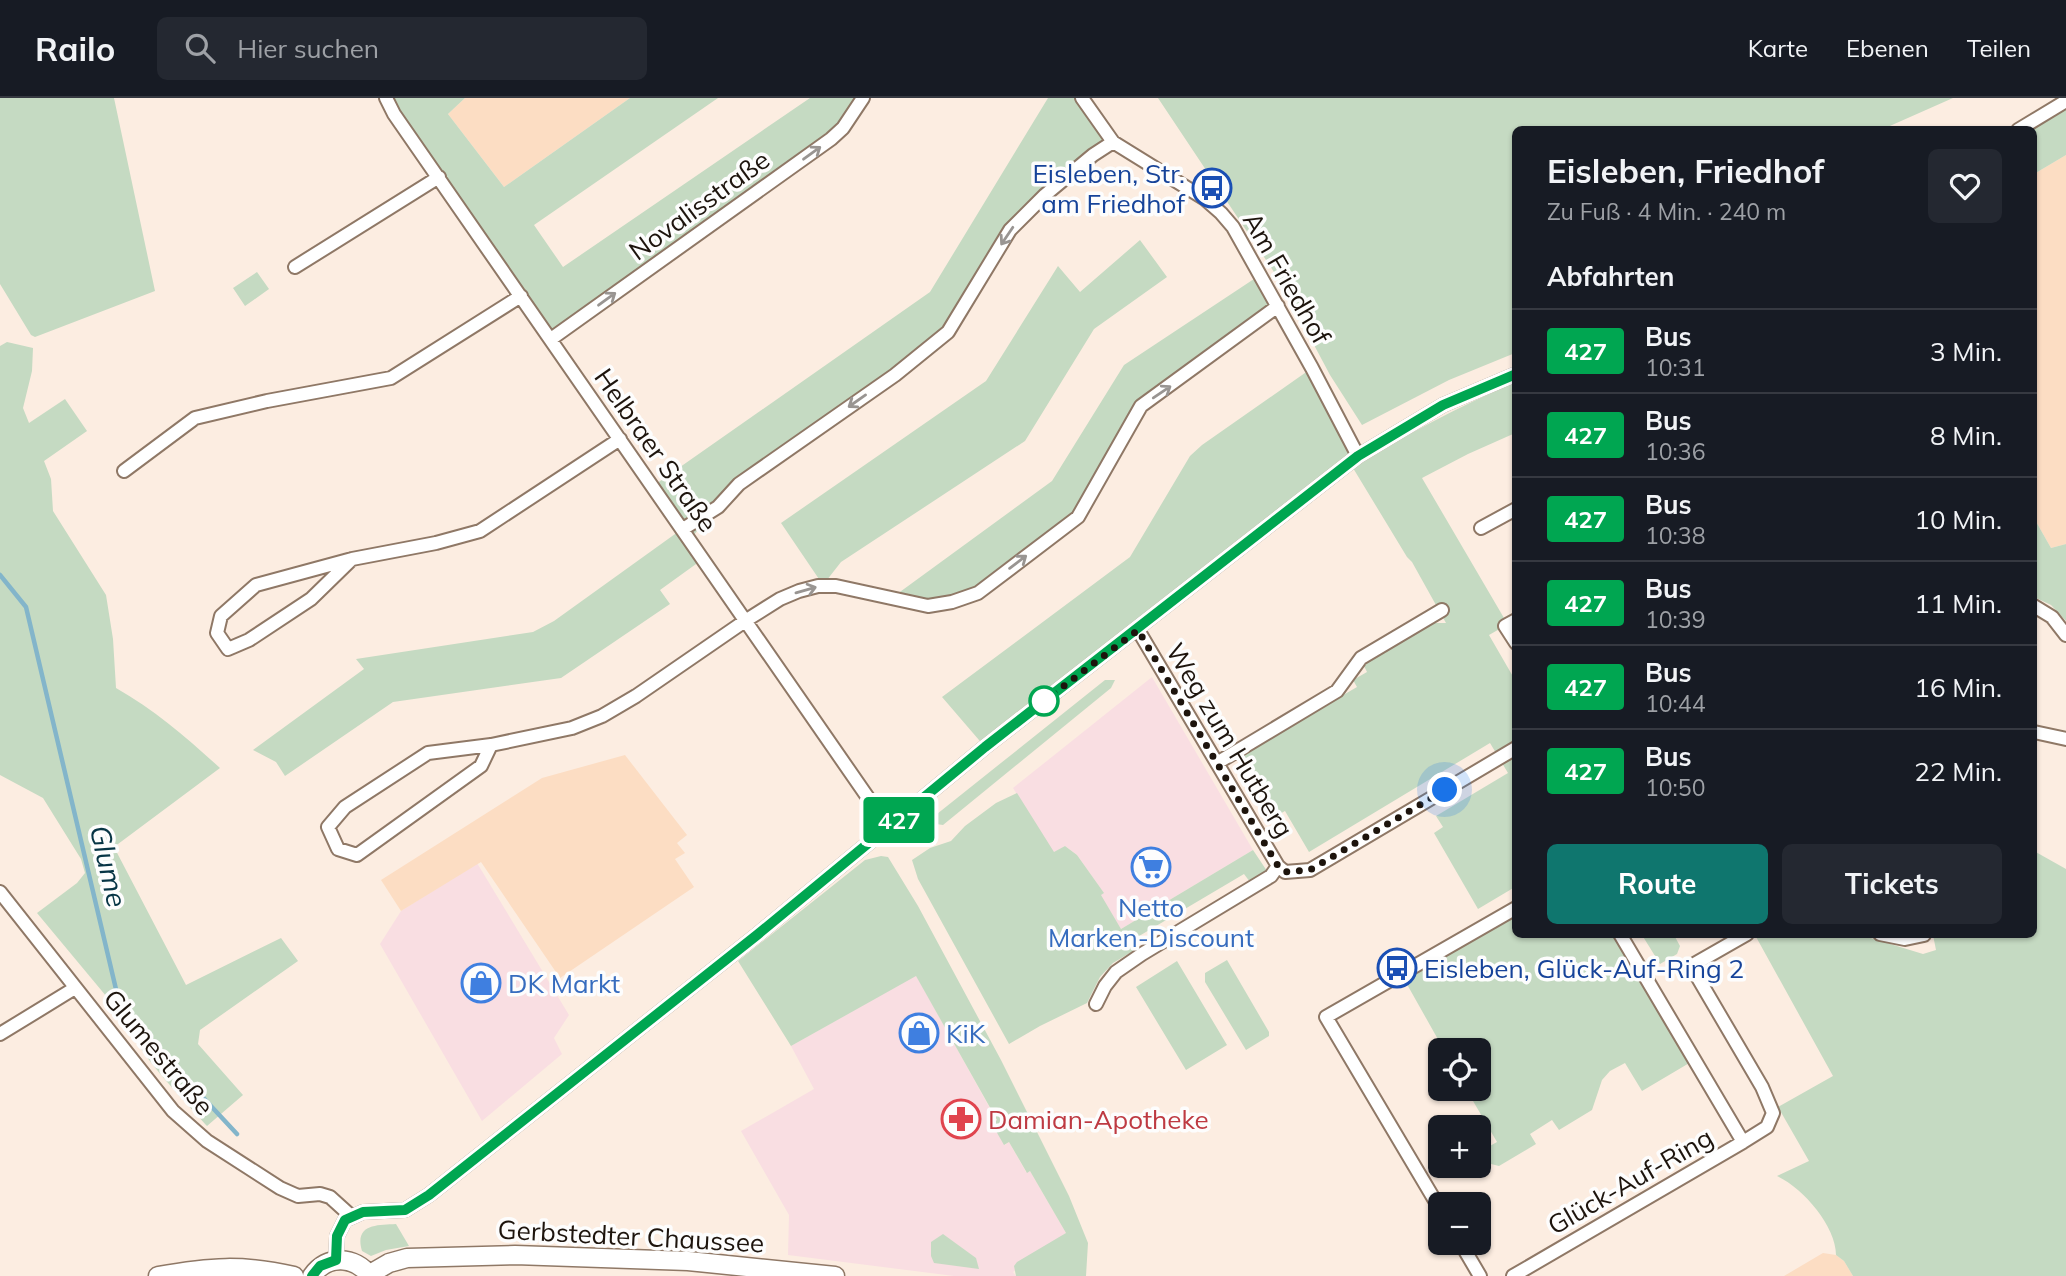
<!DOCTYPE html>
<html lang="de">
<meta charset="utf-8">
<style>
body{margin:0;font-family:Mulish,sans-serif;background:#242831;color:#f1f3f6;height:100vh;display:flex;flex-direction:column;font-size:26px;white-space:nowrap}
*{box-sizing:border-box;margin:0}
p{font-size:23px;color:#9ea1a6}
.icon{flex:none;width:38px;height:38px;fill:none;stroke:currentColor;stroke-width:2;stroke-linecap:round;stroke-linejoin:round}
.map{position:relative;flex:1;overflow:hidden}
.details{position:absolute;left:1512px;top:28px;width:525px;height:812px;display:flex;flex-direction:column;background:#171b24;border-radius:10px;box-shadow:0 2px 5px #0004}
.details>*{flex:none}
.badge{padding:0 14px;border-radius:5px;font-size:24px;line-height:46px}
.tools{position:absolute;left:1428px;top:940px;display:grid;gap:14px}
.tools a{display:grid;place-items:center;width:63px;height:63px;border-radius:10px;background:#171b24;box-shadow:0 2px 5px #0004;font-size:35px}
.you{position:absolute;width:35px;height:35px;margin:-18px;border:5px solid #fff;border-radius:50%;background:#1a73e8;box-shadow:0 0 0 10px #1a73e833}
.map>.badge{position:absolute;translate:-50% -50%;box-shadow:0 0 0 4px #fff}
h2{padding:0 35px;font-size:26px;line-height:63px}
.round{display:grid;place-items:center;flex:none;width:74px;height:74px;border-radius:10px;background:#242831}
.summary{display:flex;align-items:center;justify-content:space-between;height:119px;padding:0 35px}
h1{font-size:33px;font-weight:700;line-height:52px}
.cta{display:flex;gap:14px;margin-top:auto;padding:14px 35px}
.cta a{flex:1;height:80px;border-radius:10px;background:#0f766e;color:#fff;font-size:28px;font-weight:700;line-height:80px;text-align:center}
.cta a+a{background:#242831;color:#f1f3f6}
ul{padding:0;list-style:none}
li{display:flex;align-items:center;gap:21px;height:84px;padding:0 35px;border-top:2px solid #363941}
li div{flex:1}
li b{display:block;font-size:26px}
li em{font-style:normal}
li .badge{min-width:77px;font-weight:700;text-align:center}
header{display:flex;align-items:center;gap:42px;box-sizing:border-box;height:98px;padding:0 35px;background:#171b24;border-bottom:2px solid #363941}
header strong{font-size:33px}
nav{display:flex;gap:38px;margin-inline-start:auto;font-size:24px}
.search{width:490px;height:63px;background:#242831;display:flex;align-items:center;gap:18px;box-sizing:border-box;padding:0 24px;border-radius:10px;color:#9ea1a6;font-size:26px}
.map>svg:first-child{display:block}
.commercial{fill:#f9dee2}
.built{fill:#fcddc3}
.green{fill:#c5dac2}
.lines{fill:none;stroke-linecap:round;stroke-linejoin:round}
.stream{stroke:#83b5ca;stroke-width:4.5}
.minor-casing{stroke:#8f7866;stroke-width:16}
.secondary-casing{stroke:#8f7866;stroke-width:21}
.minor{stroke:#fff;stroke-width:12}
.secondary{stroke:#fff;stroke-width:18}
.oneway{stroke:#999592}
.line-casing{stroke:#fff;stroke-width:16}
.line{stroke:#00a651;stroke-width:10}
.walk{stroke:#1d140d;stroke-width:7;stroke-dasharray:0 12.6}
.stop-dot{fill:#fff;stroke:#00a651;stroke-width:3.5}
.labels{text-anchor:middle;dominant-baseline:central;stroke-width:7;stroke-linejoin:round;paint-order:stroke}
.transit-label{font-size:26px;fill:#164399;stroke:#fdfdfd;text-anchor:end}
.street-label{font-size:26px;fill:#1d140d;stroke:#fdfdfd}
.shop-label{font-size:26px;fill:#366cbe;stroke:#fdfdfd;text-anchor:start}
.health-label{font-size:26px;fill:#be3a42;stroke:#fdfdfd;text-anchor:start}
.water-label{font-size:28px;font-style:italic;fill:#073545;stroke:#fdfdfd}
</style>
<header>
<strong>Railo</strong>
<div class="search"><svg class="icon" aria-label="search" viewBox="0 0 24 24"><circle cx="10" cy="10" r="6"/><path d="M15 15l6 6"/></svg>Hier suchen</div>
<nav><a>Karte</a><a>Ebenen</a><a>Teilen</a></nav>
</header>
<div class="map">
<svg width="2066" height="1178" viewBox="0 0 2066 1178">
<rect width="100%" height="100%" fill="#fcede1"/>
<!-- commercial -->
<path class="commercial" d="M1152 579 1253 752 1121 831 1100 797 1103 794 1077 757 1065 748 1054 755 1013 690Z
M477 765 569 917 554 940 562 956 482 1023 380 846 401 813Z
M916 877 997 1023 993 1025 1005 1047 1009 1044 1026 1074 1030 1073 1066 1135 1013 1174 1016 1178H954L788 1157 789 1117 741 1033 814 991 791 948Z"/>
<!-- built -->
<path class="built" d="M465 0H630L504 89 448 16Z
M2066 57V446L2051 450 2034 420V76Z
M625 657 687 737 677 745 685 755 675 761 694 789 560 880 481 764 401 813 381 782 542 680Z
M1823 1155 1836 1157 1844 1163 1853 1178H1784Z"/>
<!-- green -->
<path class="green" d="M0 0H114L155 193 35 239 31 237 0 186Z
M386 0H465L448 16 504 89 630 0H718L534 127 563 169 810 0H863L843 30 551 241Z
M1048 0H1082L1113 44 1010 132 948 234 739 386 690 441 703 461 660 492 670 506 561 580 393 604 285 678 276 664 253 652 364 571 356 561 533 534 554 523 682 431 653 388 930 194Z
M1158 0H1953L1883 31 1516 32 1515 255 1449 282 1362 327 1330 277 1280 183Z
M2066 3V57L2034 76V32H2018Z
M1140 142 1167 179 1094 231 1025 343 841 464 823 487 781 425 986 283 1058 168 1080 194Z
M257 174 269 191 245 208 233 190Z
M1260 177 1278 208 1153 299 1078 419 978 495 952 504 893 499 1052 383 1124 267Z
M7 244 33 250 32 273 23 310 29 325 65 301 87 333 44 363 51 381 53 413 106 497 113 541 116 590C155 612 187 640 220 670L114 749 186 887 281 840 298 863 200 932 198 946 243 997 207 1028C189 1007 133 952 131 928L37 815 77 785 85 775 81 761 43 700 0 677V248Z
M1312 270 1358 358 985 649 942 599 1130 459 1190 358 1202 347Z
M1515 284V340L1513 336 1468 356 1422 380 1504 520 1503 529 1489 537 1515 582V789L1478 811 1434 735 1443 729 1436 718 1508 675 1490 645 1309 754 1285 713 1276 718 1240 657 1357 589 1353 582 1367 574 1363 566 1432 525H1446L1412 464 1407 459 1353 370C1405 336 1459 309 1515 284Z
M2034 420 2051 450 2066 446V523L2051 507 2034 499Z
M1105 582H1115L1111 590 943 727 936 726 937 716Z
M1017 695 1054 754 1065 748 1077 757 1104 795 1101 797 1121 831 1253 752 1267 773 1250 784 1244 776 1129 844 1133 853 1113 865 1100 879 1087 905 1040 928 1009 946 918 781 912 762 930 750 951 743 965 728 996 705Z
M2034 753 2066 771V1178H1853L1844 1163 1836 1157C1836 1128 1803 1090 1777 1078L1809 1063 1778 1009 1833 978 1755 837H1861L1923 856 1936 852 1933 837 2034 836Z
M881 758 888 759 918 808 1001 962 1069 1098 1088 1145 1086 1178H1016L1014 1168 1017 1164 1066 1135 1030 1073 1027 1075 1009 1044 1004 1047 992 1026 997 1022 916 878 791 948 738 863 865 762Z
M1515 816 1516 836 1616 837 1691 964 1642 993 1625 965 1610 973 1602 982 1592 1012 1559 1032 1552 1022 1530 1036 1536 1046 1499 1068 1479 1063V1054L1497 1044 1466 991 1479 990V952H1444L1404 881Z
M1642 837H1674L1680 848 1677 856 1660 866Z
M1227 862 1269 934V938L1246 952 1205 884V875Z
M1177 863 1227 947 1186 972 1136 889Z
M396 1126 409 1148 386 1152 371 1158 362 1153C354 1126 377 1127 396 1126Z
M943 1136 976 1160 979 1171 934 1165 931 1158V1144Z"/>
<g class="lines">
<!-- stream -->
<path class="stream" d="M0 477 26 509 119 904 143 935 237 1036"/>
<defs>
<path id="minor" d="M386 0 394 16 889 730
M1082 0 1113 44 1205 101 1221 115 1233 129 1312 270 1358 358
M2018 32 2066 3
M295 169 439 79
M551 241 831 41 843 30 863 0
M124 373 195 320 267 303 391 280 521 198
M1481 430 1516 411
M683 431 718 409 739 386 895 277 948 234 1010 132 1045 97 1093 57 1113 44
M352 461 311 501 249 542 228 551 217 535 221 518 256 487 352 461 436 445 480 433 620 341
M2034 508 2052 519 2066 537
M1516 522 1505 528 1516 545
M1138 532 1278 768 1285 774 1310 772 1516 650
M2034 634 2066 641
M491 647 481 668 357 757 338 751 328 729 345 709 428 655 491 647 572 630 602 618 636 598 745 523 780 501 799 493 818 488H836L928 508 952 504 978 495 1078 419 1141 308 1278 208
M1217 665 1337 593 1361 560 1442 512
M0 794 173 1013 207 1043 280 1090 298 1098 320 1096 330 1099 351 1118
M1880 836 1905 841 1924 837
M1096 906 1105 888 1116 874 1142 856 1271 778 1278 768
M0 936 75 890
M1743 1044 1767 1029 1773 1015 1762 989 1691 868 1747 836
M1440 1111 1326 919 1516 810
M1460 1144 1480 1178
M336 1162 337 1138 345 1122 363 1114 405 1112 429 1097 757 837 985 649 1358 358 1443 307 1516 276
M1513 1178 1743 1044 1620 836"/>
<path id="secondary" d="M370 1176 389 1165 407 1160 515 1157 688 1163 835 1178
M158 1178C209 1169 242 1166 294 1178
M312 1178C327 1156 355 1158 370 1178"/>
</defs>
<!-- minor casing -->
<use href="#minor" class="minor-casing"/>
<!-- secondary casing -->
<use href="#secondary" class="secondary-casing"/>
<!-- minor -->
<use href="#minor" class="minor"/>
<!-- secondary -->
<use href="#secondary" class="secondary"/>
</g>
<!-- one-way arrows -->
<defs><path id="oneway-shaft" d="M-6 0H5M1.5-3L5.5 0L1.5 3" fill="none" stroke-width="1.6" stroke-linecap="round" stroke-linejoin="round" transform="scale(1.75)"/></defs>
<g class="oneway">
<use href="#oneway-shaft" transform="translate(812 55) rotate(-36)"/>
<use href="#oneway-shaft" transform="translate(1007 138) rotate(124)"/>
<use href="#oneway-shaft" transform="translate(607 201) rotate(-36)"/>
<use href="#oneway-shaft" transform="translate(1162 294) rotate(-34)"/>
<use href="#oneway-shaft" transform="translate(857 303) rotate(145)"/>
<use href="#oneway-shaft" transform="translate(1018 464) rotate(-37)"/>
<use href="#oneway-shaft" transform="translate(806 492) rotate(-16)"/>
</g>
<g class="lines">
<defs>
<path id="line" d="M312 1178 320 1168 336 1162 337 1138 345 1122 363 1114 405 1112 429 1097 757 837 985 649 1358 358 1443 307 1516 276"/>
</defs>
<!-- line casing -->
<use href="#line" class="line-casing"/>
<!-- line -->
<use href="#line" class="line"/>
<!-- walk -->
<path class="walk" d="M1044 603 1138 532 1278 768 1285 774 1310 772 1445 692"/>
</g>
<!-- icons -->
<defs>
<symbol id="bus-ring" viewBox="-11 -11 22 22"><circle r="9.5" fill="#fdfdfd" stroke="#1a4fb4" stroke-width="1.5"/><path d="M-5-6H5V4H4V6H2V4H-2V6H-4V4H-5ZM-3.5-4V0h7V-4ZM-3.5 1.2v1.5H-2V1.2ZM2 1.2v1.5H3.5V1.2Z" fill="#1a4fb4"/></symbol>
<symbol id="supermarket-ring" viewBox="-11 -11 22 22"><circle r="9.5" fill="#fdfdfd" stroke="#3f7fe0" stroke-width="1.5"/><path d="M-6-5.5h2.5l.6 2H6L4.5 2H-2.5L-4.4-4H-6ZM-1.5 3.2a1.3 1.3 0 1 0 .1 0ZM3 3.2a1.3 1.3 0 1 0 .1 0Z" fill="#3f7fe0"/></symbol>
<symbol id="shop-ring" viewBox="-11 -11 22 22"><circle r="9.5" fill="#fdfdfd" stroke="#3f7fe0" stroke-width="1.5"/><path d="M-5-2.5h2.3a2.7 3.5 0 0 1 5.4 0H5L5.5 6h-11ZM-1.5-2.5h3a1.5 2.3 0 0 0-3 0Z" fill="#3f7fe0"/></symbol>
<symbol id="pharmacy-ring" viewBox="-11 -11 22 22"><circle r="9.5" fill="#fdfdfd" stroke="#e0444e" stroke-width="1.5"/><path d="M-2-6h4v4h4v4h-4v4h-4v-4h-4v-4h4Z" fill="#e0444e"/></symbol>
</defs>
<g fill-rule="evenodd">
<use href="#bus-ring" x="1190" y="68" width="44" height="44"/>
<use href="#supermarket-ring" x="1129" y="747" width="44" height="44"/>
<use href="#bus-ring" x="1375" y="848" width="44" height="44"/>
<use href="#shop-ring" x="459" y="863" width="44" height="44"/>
<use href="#shop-ring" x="897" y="913" width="44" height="44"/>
<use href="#pharmacy-ring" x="939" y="999" width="44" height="44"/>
</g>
<!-- markers -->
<circle class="stop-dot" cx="1044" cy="603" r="14"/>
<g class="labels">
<!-- transit labels -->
<g class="transit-label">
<text x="1185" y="75">Eisleben, Str.<tspan x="1185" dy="30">am Friedhof</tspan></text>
<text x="1424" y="870" text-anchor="start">Eisleben, Glück-Auf-Ring 2</text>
</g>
<!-- street labels -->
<g class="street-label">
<text transform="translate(699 107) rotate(-36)">Novalisstraße</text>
<text transform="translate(1287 180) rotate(60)">Am Friedhof</text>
<text transform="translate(656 352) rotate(55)">Helbraer Straße</text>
<text transform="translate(1230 642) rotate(59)">Weg zum Hutberg</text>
<text transform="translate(159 954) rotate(50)">Glumestraße</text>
<text transform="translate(1630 1083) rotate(-30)">Glück-Auf-Ring</text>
<text transform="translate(631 1138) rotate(3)">Gerbstedter Chaussee</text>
</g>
<!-- shop labels -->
<g class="shop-label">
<text x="1151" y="809" text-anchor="middle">Netto<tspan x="1151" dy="30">Marken-Discount</tspan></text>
<text x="508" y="885">DK Markt</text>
<text x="946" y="935">KiK</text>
</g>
<!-- health labels -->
<g class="health-label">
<text x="988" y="1021">Damian-Apotheke</text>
</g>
<!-- water labels -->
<g class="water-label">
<text transform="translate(109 768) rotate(77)">Glume</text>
</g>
</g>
</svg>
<div class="tools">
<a><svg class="icon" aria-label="locate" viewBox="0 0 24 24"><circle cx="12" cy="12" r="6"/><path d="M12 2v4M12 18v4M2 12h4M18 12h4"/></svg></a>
<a>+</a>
<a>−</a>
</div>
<div class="you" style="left:1445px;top:692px"></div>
<b class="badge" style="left:899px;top:722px;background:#00a651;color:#fff">427</b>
<section class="details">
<div class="summary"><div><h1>Eisleben, Friedhof</h1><p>Zu Fuß · 4 Min. · 240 m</p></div><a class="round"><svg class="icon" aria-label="heart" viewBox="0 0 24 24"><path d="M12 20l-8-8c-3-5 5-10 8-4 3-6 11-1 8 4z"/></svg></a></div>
<h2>Abfahrten</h2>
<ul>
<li><span class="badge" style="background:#00a651;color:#fff">427</span><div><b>Bus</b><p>10:31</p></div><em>3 Min.</em></li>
<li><span class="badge" style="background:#00a651;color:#fff">427</span><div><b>Bus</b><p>10:36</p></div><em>8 Min.</em></li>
<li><span class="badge" style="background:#00a651;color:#fff">427</span><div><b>Bus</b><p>10:38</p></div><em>10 Min.</em></li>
<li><span class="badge" style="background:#00a651;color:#fff">427</span><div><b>Bus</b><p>10:39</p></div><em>11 Min.</em></li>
<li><span class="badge" style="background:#00a651;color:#fff">427</span><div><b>Bus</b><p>10:44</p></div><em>16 Min.</em></li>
<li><span class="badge" style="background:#00a651;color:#fff">427</span><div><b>Bus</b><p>10:50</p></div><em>22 Min.</em></li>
</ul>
<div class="cta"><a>Route</a><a>Tickets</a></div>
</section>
</div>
